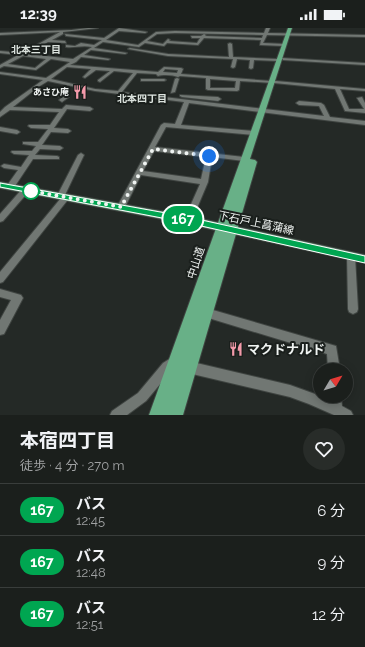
<!DOCTYPE html>
<html lang="ja">
<meta charset="utf-8">
<style>
body{margin:0;font-family:Raleway,"Noto Sans JP",sans-serif;background:#282c29;color:#f1f3f6;height:100vh;display:flex;flex-direction:column;font-size:15px;white-space:nowrap}
*{box-sizing:border-box;margin:0}
p{font-size:13px;color:#a0a2a3}
.icon{flex:none;width:22px;height:22px;fill:none;stroke:currentColor;stroke-width:2;stroke-linecap:round;stroke-linejoin:round}
.map{position:relative;height:387px;overflow:hidden}
.panel{display:flex;flex-direction:column;background:#1b1f1c;flex:1}
.panel>*{flex:none}
.badge{padding:0 8px;border-radius:13px;font-size:14px;line-height:26px}
.needle{width:26px;rotate:52deg}
.buttons{position:absolute;left:313px;top:335px;display:grid;gap:8px}
.buttons a{display:grid;place-items:center;width:40px;height:40px;border-radius:50%;background:#1b1f1c;box-shadow:0 2px 10px #0003,0 0 0 1px #393d3b;font-size:20px}
.you{position:absolute;width:20px;height:20px;margin:-10px;border:3px solid #fff;border-radius:50%;background:#1a73e8;box-shadow:0 0 0 6px #1a73e833}
.map>.badge{position:absolute;translate:-50% -50%;box-shadow:0 0 0 2px #fff}
.round{display:grid;place-items:center;flex:none;width:42px;height:42px;border-radius:21px;background:#282c29}
.overview{display:flex;align-items:center;justify-content:space-between;height:68px;padding:0 20px}
h1{font-size:19px;font-weight:700;line-height:30px}
ul{padding:0;list-style:none}
li{display:flex;align-items:center;gap:12px;height:52px;padding:0 20px;border-top:1px solid #393d3b}
li div{flex:1}
li b{display:block;font-size:15px}
li em{font-style:normal}
li .badge{min-width:44px;font-weight:700;text-align:center}
.status{display:flex;justify-content:space-between;align-items:center;height:28px;padding:0 20px;background:#1b1f1c;direction:ltr}
.status svg{height:11px;fill:currentColor}
.map>svg:first-child{display:block}
.lines{fill:none;stroke-linecap:round;stroke-linejoin:round}
.minor-casing{stroke:#3f4441;stroke-width:2}
.major-casing{stroke:#3f4441;stroke-width:2}
.highway-casing{stroke:#3f4441;stroke-width:2}
.minor{fill:#717773;fill-rule:evenodd}
.major{fill:#6c997f;fill-rule:evenodd}
.highway{fill:#68b087;fill-rule:evenodd}
.line{fill:#00a651;stroke:#fff}
.walk{stroke:#f0f4f2;stroke-width:4;stroke-dasharray:0 7.2}
.stop-dot{fill:#fff;stroke:#00a651;stroke-width:2}
.labels{text-anchor:middle;dominant-baseline:central;stroke-width:4;stroke-linejoin:round;paint-order:stroke}
.far-poi-label{font-size:9px;font-weight:bold;fill:#f0f4f2;stroke:#1a1f1c;text-anchor:end}
.far-neighbourhood-label{font-size:10px;font-weight:bold;fill:#dce3de;stroke:#1a1f1c}
.street-label{font-size:11px;fill:#f0f4f2;stroke:#1a1f1c}
.near-poi-label{font-size:13px;font-weight:bold;fill:#f0f4f2;stroke:#1a1f1c;text-anchor:start}
</style>
<div class="status"><b>12:39</b><svg viewBox="0 0 49 12"><path d="M0 12V9h3v3zM5 12V6h3v6zM10 12V3h3v9zM15 12V0h3v12zM26 1h20v11H26zM47 4h2v5h-2z"/></svg></div>
<div class="map">
<svg width="365" height="387" viewBox="0 0 365 387">
<rect width="100%" height="100%" fill="#242926"/>
<g class="lines">
<defs>
<path id="minor" d="M88 0H98L63 4V6L52 12 65 13 66 15 48 14 27 26 73 31 92 19C82 17 75 20 66 19V17L75 18 81 15 94 17 102 12 66 8 65 6 104 10 119 0 147 4 145 5 119 3 106 12 138 17 156 4 175 3 264 5 266 0H270L268 5 365 7V9L267 7 263 15 285 16 284 18 260 17 261 12 204 10 198 17 167 15 164 18 145 15 139 19 103 14 94 20 127 25 125 26 91 22 84 27 110 31 108 32 81 29 76 34 70 37 158 44 164 39 181 40 183 41 181 46 271 53H273V55L240 53 239 62 237 63 208 62 206 61V50L180 48 178 49C174 47 163 46 158 48L156 46 137 45 122 64 324 88 319 78 299 77 296 75 299 73 321 75 324 77 330 89 365 93V97L189 75 181 97 254 103 257 105 254 107 166 99 155 119 244 129 247 131 244 133 212 129 208 154 192 192 188 195 184 192 200 156 141 147 124 181H118L117 179 161 97 164 95 175 96 184 74 95 63 48 53 35 61 67 67H69V69L62 74 59 72 63 69 32 64 13 79 62 81 66 77 90 79 93 81 90 83 67 81 54 100 68 101 71 103 68 105 51 104 42 117 60 118 63 120 60 122 40 121 35 127 57 128 59 129V131H33L13 161H7L6 159 18 142 4 140 1 138 4 136 21 139 29 127 14 126 11 124 12 123H32L36 118 23 116V114H38L48 101 31 100 28 98 29 97H50L59 84 10 82 0 89V84L5 79 43 52 0 46V44L46 50 70 34 51 31 36 42 4 38 0 40V37L18 27 0 25V23L22 25 60 4 0 7V5L72 2ZM175 5 263 7 262 10 205 8 206 7 204 6 201 8H191L192 10H200L197 15 169 13 170 12 168 11 163 16 147 13 157 6ZM23 28 46 31 35 40 8 36ZM67 39 91 41 83 49 85 50 96 42 110 43 98 52V53L100 54 114 43 133 45 118 63 95 61 51 51ZM165 41 178 42 177 45 163 44ZM210 51 236 53 235 60H210ZM154 123 206 129 201 151 143 143Z
M230 15 232 16 233 29 278 31 280 32 278 33 254 32 253 40 251 41 249 40 250 32 237 31 235 39 233 40 231 39 233 31 168 28 128 21 130 20 168 26 229 29 228 16Z
M282 30 365 35V37L283 32Z
M177 50 179 51 175 64 171 65 175 51Z
M143 51H164L166 52 164 53H141V51Z
M276 53 365 61V63L340 61 349 81H364L357 70 362 69 365 75V85L345 83 335 61 274 55V53Z
M180 67 218 69 221 71 218 73 182 69 180 68Z
M0 99 17 102 20 104 17 106 0 103Z
M81 125 84 127 65 167H69L70 169 3 254 0 255V244L61 170 57 168 78 127Z
M23 160H29L30 162 3 193 0 194V186Z
M351 225 354 226 355 228 358 281 357 284 353 286 349 284 348 281 347 228 348 226Z
M0 261 21 267 23 270 4 306 0 307V292L11 272 0 269Z
M206 280 336 318 340 342H328L327 326 202 288 201 285 202 282Z
M174 328 178 330 180 334 178 338 171 343 146 373 127 387H110L112 383 138 365 163 335Z
M188 333 290 357 329 371V368H341L342 378 351 383 353 387H334L309 376 290 369 188 345 184 343 182 339 184 335Z"/>
<path id="major" d="M0 154 188 188 365 227V235L188 196 0 160Z"/>
<path id="highway" d="M288 0H292L250 131 255 132 257 134 183 387H149Z"/>
</defs>
<!-- minor casing -->
<use href="#minor" class="minor-casing"/>
<!-- major casing -->
<use href="#major" class="major-casing"/>
<!-- highway casing -->
<use href="#highway" class="highway-casing"/>
<!-- minor -->
<use href="#minor" class="minor"/>
<!-- major -->
<use href="#major" class="major"/>
<!-- highway -->
<use href="#highway" class="highway"/>
</g>
<!-- line -->
<path class="line" d="M0 155 188 189 365 228V235L188 195 0 159Z"/>
<g class="lines">
<!-- walk -->
<path class="walk" d="M31 163 26 162 121 179 153 121 209 128"/>
</g>
<!-- icons -->
<defs>
<symbol id="restaurant-bare" viewBox="-9 -9 18 18"><path d="M-5-6h1v4h1v-4h1v4h1v-4h1v5L-1.5 .5V6h-2V.5L-5-1ZM5-6V6H3V1.5H1.5Q1.5-4 5-6Z" fill="#f39aaa" stroke="#1a1f1c" stroke-width="2.5" paint-order="stroke"/></symbol>
</defs>
<g fill-rule="evenodd">
<use href="#restaurant-bare" x="70" y="54" width="20" height="20"/>
<use href="#restaurant-bare" x="226" y="311" width="20" height="20"/>
</g>
<!-- markers -->
<circle class="stop-dot" cx="31" cy="163" r="8"/>
<g class="labels">
<!-- far-poi labels -->
<g class="far-poi-label">
<text x="69" y="64">あさひ庵</text>
</g>
<!-- far-neighbourhood labels -->
<g class="far-neighbourhood-label">
<text x="36" y="21">北本三丁目</text>
<text x="142" y="70">北本四丁目</text>
</g>
<!-- street labels -->
<g class="street-label">
<text transform="translate(256 195) rotate(12)">下石戸上菖蒲線</text>
<text transform="translate(196 235) rotate(-72)">中山道</text>
</g>
<!-- near-poi labels -->
<g class="near-poi-label">
<text x="247" y="321">マクドナルド</text>
</g>
</g>
</svg>
<div class="buttons">
<a><svg class="needle" viewBox="-14 -14 28 28"><path d="M0-13l5 13h-10z" fill="#e53935"/><path d="M0 13l5-13h-10z" fill="#a0a2a3"/></svg></a>
</div>
<div class="you" style="left:209px;top:128px"></div>
<b class="badge" style="left:183px;top:191px;background:#00a651;color:#fff">167</b>
</div>
<section class="panel">
<div class="overview"><div><h1>本宿四丁目</h1><p>徒歩 · 4 分 · 270 m</p></div><a class="round"><svg class="icon" aria-label="heart" viewBox="0 0 24 24"><path d="M12 20l-8-8c-3-5 5-10 8-4 3-6 11-1 8 4z"/></svg></a></div>
<ul>
<li><span class="badge" style="background:#00a651;color:#fff">167</span><div><b>バス</b><p>12:45</p></div><em>6 分</em></li>
<li><span class="badge" style="background:#00a651;color:#fff">167</span><div><b>バス</b><p>12:48</p></div><em>9 分</em></li>
<li><span class="badge" style="background:#00a651;color:#fff">167</span><div><b>バス</b><p>12:51</p></div><em>12 分</em></li>
</ul>
</section>
